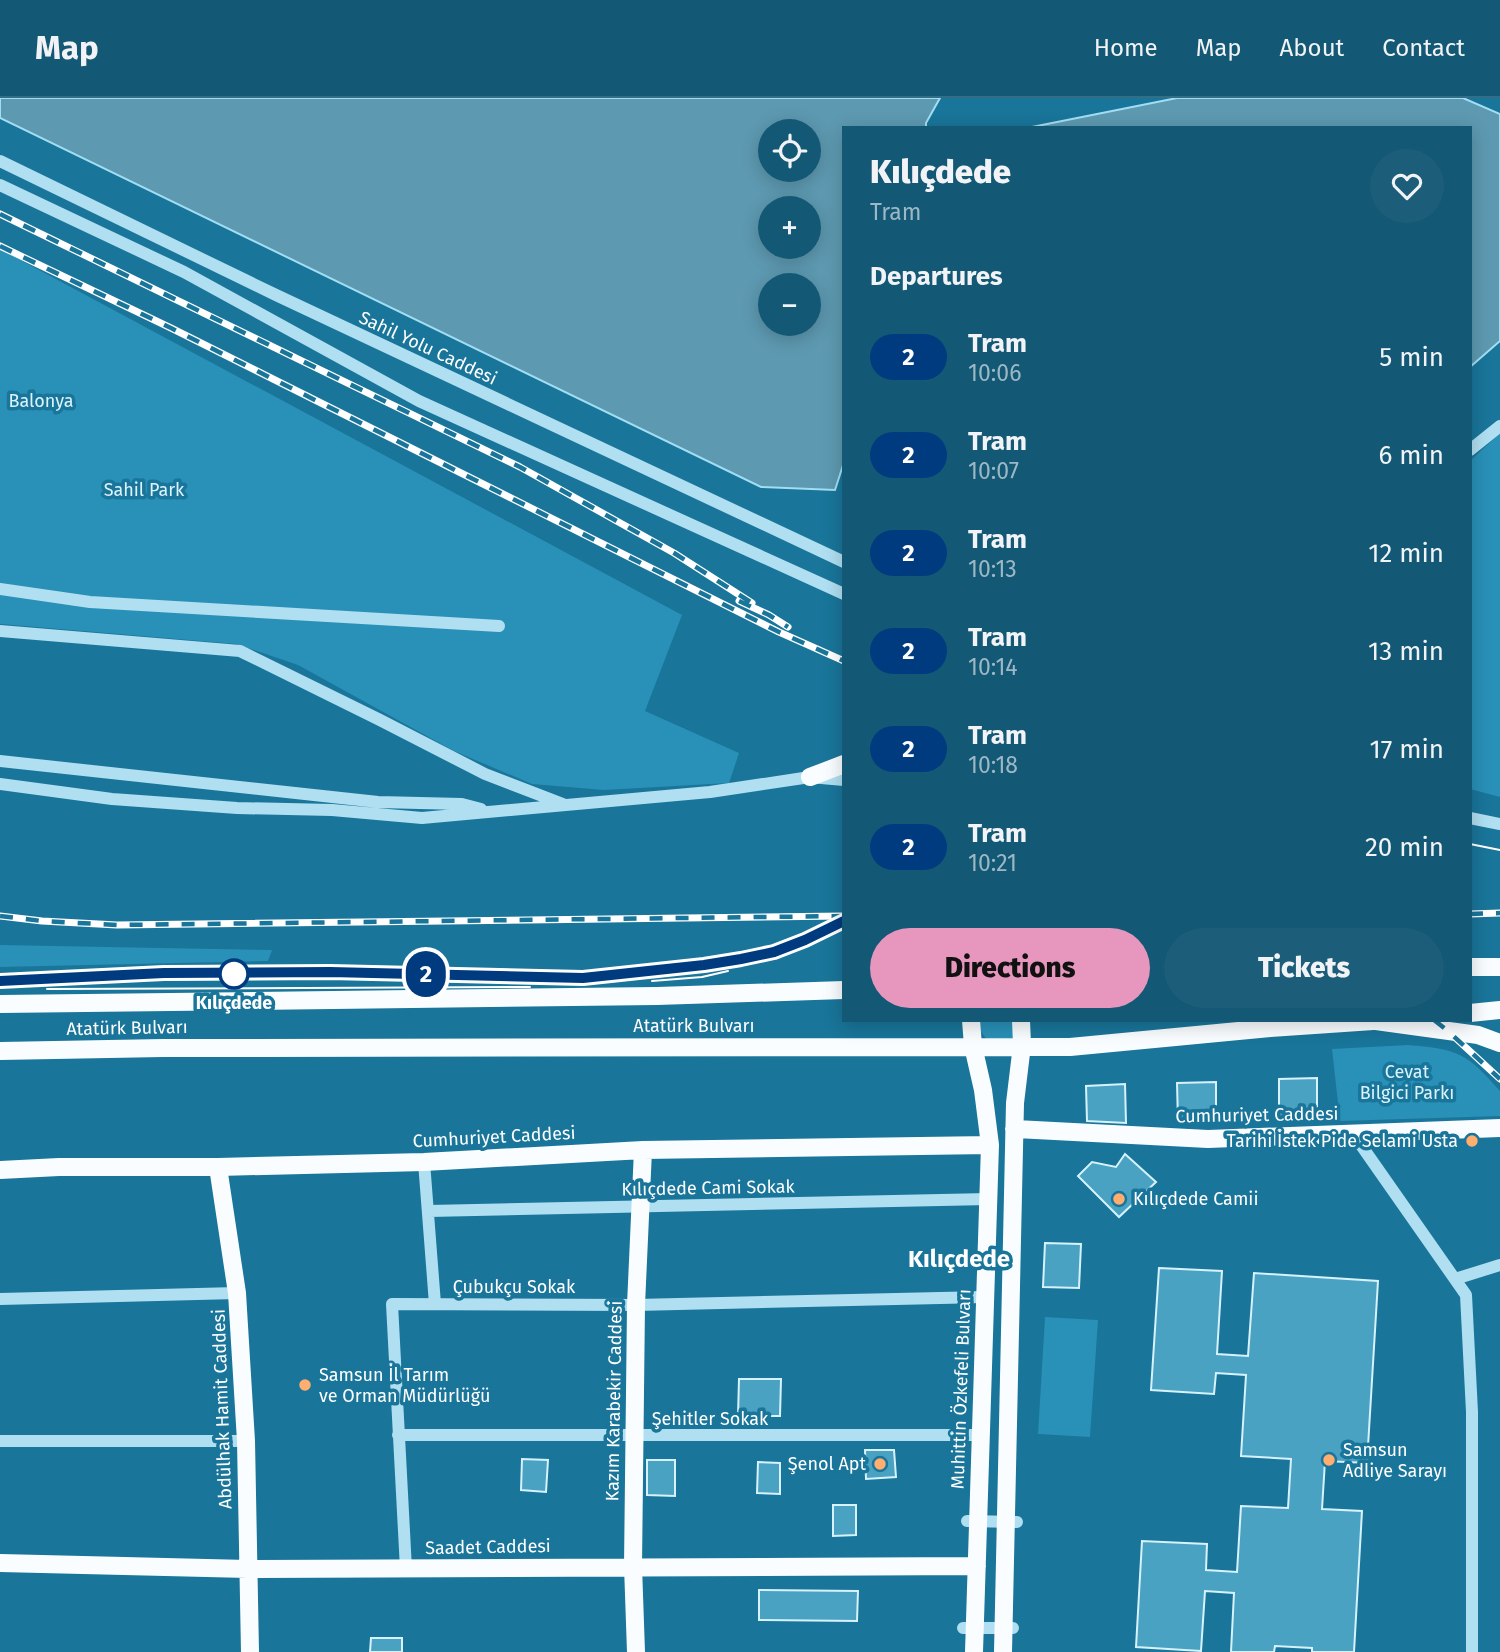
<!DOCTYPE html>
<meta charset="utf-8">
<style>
body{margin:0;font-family:"Fira Sans",sans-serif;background:#1c5e79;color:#f1f3f6;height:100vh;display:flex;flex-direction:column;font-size:26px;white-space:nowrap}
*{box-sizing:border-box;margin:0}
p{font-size:23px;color:#9db8c5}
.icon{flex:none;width:38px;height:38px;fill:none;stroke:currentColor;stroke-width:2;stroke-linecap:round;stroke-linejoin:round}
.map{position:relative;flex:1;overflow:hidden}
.side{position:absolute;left:842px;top:28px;width:630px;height:896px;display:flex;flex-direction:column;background:#135874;border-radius:0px;box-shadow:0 4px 18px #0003}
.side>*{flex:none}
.badge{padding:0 14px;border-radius:23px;font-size:24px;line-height:46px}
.controls{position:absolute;left:758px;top:21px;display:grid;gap:14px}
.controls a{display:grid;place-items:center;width:63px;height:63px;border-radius:50%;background:#135874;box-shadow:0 4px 18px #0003;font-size:35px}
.map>.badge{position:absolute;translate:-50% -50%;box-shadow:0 0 0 4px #fff}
h2{padding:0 28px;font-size:26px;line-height:63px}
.round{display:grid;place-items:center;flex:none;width:74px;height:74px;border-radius:37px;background:#1c5e79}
.overview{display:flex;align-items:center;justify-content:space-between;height:119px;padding:0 28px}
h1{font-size:33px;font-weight:800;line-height:52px}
.button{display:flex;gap:14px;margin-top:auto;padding:14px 28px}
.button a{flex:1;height:80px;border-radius:42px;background:#e797bd;color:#111;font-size:28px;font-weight:800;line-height:80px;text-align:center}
.button a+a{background:#1c5e79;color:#f1f3f6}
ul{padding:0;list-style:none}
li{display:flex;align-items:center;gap:21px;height:98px;padding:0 28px}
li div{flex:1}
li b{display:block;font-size:26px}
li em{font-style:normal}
li .badge{min-width:77px;font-weight:700;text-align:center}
header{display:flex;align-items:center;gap:42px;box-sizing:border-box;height:98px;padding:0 35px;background:#135874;border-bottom:2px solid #326e86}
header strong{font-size:33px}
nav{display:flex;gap:38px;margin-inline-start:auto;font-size:24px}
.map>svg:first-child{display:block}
.green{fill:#2990b7}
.water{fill:#5d99b1;stroke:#a2def3;stroke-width:2;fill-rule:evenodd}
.building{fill:#4aa2c3;stroke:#d7f2fc;stroke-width:2}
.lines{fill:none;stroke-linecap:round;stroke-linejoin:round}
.minor{stroke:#afdff1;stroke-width:12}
.major{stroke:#f9fdff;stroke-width:18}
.tram{stroke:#fff;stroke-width:2}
.rail-casing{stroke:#fff;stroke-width:7}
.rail{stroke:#19759a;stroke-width:4.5;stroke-dasharray:13;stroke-linecap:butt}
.line-casing{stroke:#fff;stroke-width:16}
.line{stroke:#003b80;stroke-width:10}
.stop-dot{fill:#fff;stroke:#003b80;stroke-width:3.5}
.poi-dot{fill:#ffae6f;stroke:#19759a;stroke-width:2.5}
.labels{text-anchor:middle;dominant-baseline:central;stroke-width:7;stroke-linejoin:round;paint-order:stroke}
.street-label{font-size:18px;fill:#fff;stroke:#19759a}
.park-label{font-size:18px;fill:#dbf3fc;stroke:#19759a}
.stop-label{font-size:18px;font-weight:bold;fill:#fff;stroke:#19759a}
.poi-label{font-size:18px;fill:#fff;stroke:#19759a;text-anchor:start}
.district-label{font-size:24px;font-weight:bold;fill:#fff;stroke:#19759a}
</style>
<header>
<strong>Map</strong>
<nav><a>Home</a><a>Map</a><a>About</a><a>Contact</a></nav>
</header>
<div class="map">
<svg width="1500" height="1554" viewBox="0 0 1500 1554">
<rect width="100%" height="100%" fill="#19759a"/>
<!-- green -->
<path class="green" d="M0 151 682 517 645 613 739 655 729 685 604 692 532 686 454 653 298 567 236 546 0 526Z
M1500 335V699L1470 691V363Z
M0 847 272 852 268 863 0 869Z
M978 922H1023L1016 940 988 943 979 931Z
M1408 947C1458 951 1467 955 1500 993V1018L1340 1023 1332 951Z
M1045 1219 1098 1222 1090 1339 1038 1336Z"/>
<!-- water -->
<path class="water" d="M0 0H940L926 25V30H844V364L835 392 761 389 0 20ZM770 33H808V72H770ZM770 110H808V149H770ZM770 187H808V226H770Z
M1177 0H1463L1500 16V243L1470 269V30H1027Z"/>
<!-- building -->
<path class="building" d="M1317 980V1019L1279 1020V981Z
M1216 984V1023L1178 1024 1177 985Z
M1125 986 1126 1025 1087 1023 1086 988Z
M1125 1056 1156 1084 1119 1119 1078 1078 1092 1064 1116 1069Z
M1045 1145 1081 1146 1079 1190 1043 1189Z
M1159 1170 1222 1173 1217 1256 1248 1258 1254 1175 1378 1183 1367 1365 1325 1363 1322 1411 1362 1413 1354 1554H1312V1550L1275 1548 1274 1554H1231L1234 1495 1205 1493 1201 1553 1136 1549 1142 1443 1207 1446 1206 1472 1237 1474 1241 1408 1288 1410 1291 1361 1241 1358 1246 1277 1216 1275 1214 1296 1151 1292Z
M739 1281H781L780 1318H738Z
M865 1352H894L896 1379 866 1381Z
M522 1361 548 1362 546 1394 521 1392Z
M647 1362H675V1398L647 1397Z
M758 1364 780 1365V1396L757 1395Z
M833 1407H856V1437L833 1438Z
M759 1492 858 1493 857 1523 759 1522Z
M371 1540H402V1554H370Z"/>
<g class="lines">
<!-- minor -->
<path class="minor" d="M0 63 276 197 844 464
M0 87 184 174 419 303 844 496
M1470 352 1500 328
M0 491 90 504 499 528
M0 533 240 553 380 622 485 676 563 706
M0 663 378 704 462 706 481 711
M0 686 112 701 237 710 332 712 422 720 710 694 810 679 844 682
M1470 720 1500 726
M1354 1037 1466 1197 1472 1314V1554
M424 1064 435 1206
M429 1113 989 1101
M1455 1181 1500 1167
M0 1201 237 1195
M398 1337H981
M0 1343H246
M967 1423 1017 1424
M406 1471 392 1206 636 1207 985 1199
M963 1530H1013"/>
<!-- major -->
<path class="major" d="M810 679 844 666
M1470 869H1500
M0 906 657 898 844 892
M1470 915 1500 912
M971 922 973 948 983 992 990 1047 974 1554
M1376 923 1478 937 1500 945
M0 953 163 950 1070 949 1270 930 1388 922
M1014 1031 1208 1041 1500 1030
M218 1069 237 1195 246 1343 250 1554
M0 1072 59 1069H218L424 1064 643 1052 990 1047
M0 1465 248 1471 977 1468
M636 1554 633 1468 636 1207 643 1052
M1003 1554 1015 1005 1022 947 1021 922"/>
<!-- tram -->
<path class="tram" d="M1470 746 1500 752
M0 883 119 876 330 874 583 880 704 868 741 861 774 854 805 842 844 823
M652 883 702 879 728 873
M47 891 530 889"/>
<defs>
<path id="rail" d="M0 116 520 369 674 455 752 505
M0 148 171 230 779 534 844 563
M739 503 769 517 788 529
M1470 816 1500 815
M0 818 42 823 117 827 844 818
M1434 922 1448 933 1500 981"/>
</defs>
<!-- rail casing -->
<use href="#rail" class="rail-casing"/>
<!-- rail -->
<use href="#rail" class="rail"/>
</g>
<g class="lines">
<defs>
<path id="line" d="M0 883 164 875 330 874 583 880 704 867 741 861 774 854 805 842 844 823"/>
</defs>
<!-- line casing -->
<use href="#line" class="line-casing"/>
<!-- line -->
<use href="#line" class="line"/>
</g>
<!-- markers -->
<circle class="stop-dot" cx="234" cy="876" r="14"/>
<g class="poi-dot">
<circle cx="1472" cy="1043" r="7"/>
<circle cx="1119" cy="1101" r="7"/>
<circle cx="305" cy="1287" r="7"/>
<circle cx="1329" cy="1362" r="7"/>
<circle cx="880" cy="1366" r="7"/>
</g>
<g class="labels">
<!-- street labels -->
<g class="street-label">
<text transform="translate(428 250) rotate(25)">Sahil Yolu Caddesi</text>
<text x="694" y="928">Atatürk Bulvarı</text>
<text transform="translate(127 930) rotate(-1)">Atatürk Bulvarı</text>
<text transform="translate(1257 1017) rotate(-1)">Cumhuriyet Caddesi</text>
<text transform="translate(494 1039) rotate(-3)">Cumhuriyet Caddesi</text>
<text transform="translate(708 1090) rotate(-1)">Kılıçdede Cami Sokak</text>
<text x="514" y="1189">Çubukçu Sokak</text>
<text transform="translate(961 1291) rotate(-88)">Muhittin Özkefeli Bulvarı</text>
<text transform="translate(614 1303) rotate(-89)">Kazım Karabekir Caddesi</text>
<text transform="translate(222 1311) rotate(-92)">Abdülhak Hamit Caddesi</text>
<text x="710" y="1321">Şehitler Sokak</text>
<text transform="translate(488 1449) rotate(-1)">Saadet Caddesi</text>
</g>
<!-- park labels -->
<g class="park-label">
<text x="41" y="303">Balonya</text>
<text x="144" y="392">Sahil Park</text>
<text x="1407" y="974">Cevat<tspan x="1407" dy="21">Bilgici Parkı</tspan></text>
</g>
<!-- stop labels -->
<g class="stop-label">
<text x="234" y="905">Kılıçdede</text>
</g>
<!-- poi labels -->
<g class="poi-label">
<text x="1458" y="1043" text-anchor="end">Tarihi İstek Pide Selami Usta</text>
<text x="1133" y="1101">Kılıçdede Camii</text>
<text x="319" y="1277">Samsun İl Tarım<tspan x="319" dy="21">ve Orman Müdürlüğü</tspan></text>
<text x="1343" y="1352">Samsun<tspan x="1343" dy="21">Adliye Sarayı</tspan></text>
<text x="866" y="1366" text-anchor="end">Şenol Apt</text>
</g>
<!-- district labels -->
<g class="district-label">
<text x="959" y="1161">Kılıçdede</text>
</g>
</g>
</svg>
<div class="controls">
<a><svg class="icon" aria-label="locate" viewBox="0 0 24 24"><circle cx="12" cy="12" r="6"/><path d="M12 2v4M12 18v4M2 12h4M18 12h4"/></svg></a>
<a>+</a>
<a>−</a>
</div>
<b class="badge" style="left:426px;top:876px;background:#003b80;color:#fff">2</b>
<section class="side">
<div class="overview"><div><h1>Kılıçdede</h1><p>Tram</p></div><a class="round"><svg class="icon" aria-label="heart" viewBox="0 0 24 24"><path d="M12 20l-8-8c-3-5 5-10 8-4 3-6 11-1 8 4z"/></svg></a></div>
<h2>Departures</h2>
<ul>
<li><span class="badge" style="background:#003b80;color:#fff">2</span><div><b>Tram</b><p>10:06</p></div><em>5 min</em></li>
<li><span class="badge" style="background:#003b80;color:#fff">2</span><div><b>Tram</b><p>10:07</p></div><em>6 min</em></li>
<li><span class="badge" style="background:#003b80;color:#fff">2</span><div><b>Tram</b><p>10:13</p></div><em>12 min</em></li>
<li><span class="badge" style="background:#003b80;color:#fff">2</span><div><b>Tram</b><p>10:14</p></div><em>13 min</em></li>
<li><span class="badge" style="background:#003b80;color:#fff">2</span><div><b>Tram</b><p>10:18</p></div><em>17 min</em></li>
<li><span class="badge" style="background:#003b80;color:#fff">2</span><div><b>Tram</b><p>10:21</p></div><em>20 min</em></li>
</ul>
<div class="button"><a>Directions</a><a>Tickets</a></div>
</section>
</div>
